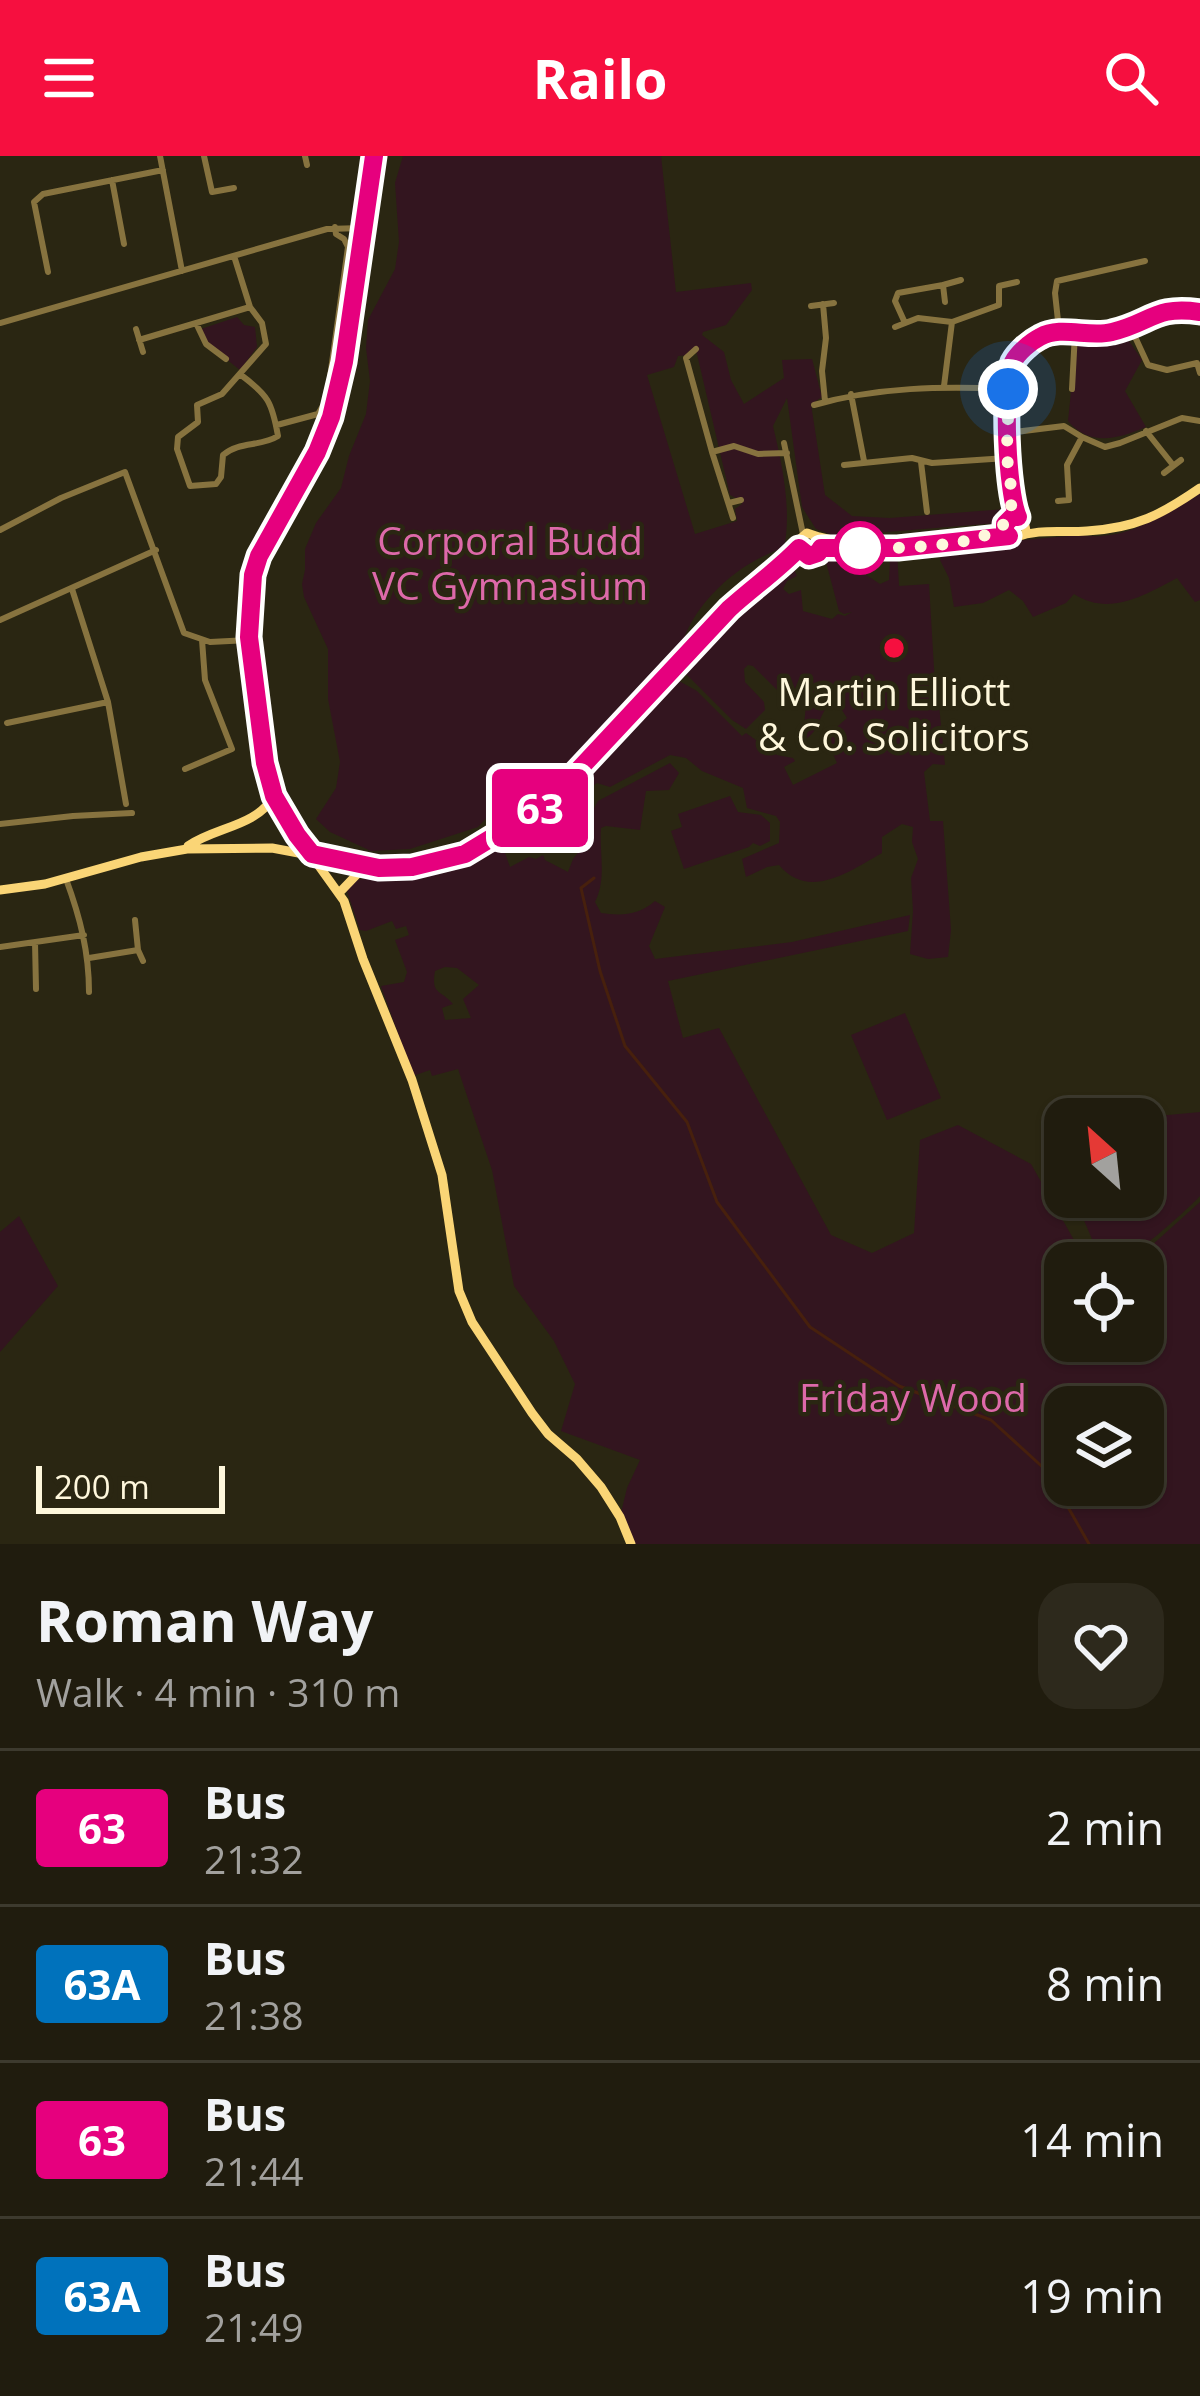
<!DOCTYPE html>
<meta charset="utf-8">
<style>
body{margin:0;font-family:"Open Sans",sans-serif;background:#2d291c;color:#f1f3f6;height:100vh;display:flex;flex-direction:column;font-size:45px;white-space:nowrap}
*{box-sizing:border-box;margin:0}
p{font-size:39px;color:#a2a19e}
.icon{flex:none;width:66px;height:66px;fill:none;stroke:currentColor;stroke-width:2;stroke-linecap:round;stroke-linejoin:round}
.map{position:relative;height:1388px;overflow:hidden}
.details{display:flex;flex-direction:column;background:#201c0e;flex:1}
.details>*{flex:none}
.badge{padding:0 24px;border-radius:9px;font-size:42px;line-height:78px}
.needle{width:78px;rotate:333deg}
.controls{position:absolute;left:1044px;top:942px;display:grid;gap:24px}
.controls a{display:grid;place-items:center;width:120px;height:120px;border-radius:24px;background:#201c0e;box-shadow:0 3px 9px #0004,0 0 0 3px #3d3a2e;font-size:60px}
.scale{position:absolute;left:36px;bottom:30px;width:189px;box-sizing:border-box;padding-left:12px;border:6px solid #fef7dc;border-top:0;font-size:33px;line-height:42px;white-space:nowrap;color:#fef7dc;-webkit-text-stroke:9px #2a2612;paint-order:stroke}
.you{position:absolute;width:60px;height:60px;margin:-30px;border:9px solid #fff;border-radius:50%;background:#1a73e8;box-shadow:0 0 0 18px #1a73e833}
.map>.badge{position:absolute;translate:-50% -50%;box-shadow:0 0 0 6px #fff}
.round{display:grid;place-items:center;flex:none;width:126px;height:126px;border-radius:36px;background:#2d291c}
.summary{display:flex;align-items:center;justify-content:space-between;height:204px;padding:0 36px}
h1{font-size:57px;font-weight:700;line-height:90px}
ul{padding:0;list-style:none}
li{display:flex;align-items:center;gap:36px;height:156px;padding:0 36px;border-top:3px solid #3d3a2e}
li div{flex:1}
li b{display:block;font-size:45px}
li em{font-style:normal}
li .badge{min-width:132px;font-weight:700;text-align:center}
header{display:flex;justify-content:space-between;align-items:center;height:156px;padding:0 36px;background:#f60f3f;color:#fff;font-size:54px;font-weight:700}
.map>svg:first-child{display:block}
.green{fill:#33151f;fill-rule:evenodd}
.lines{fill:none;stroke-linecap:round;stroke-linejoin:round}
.stream{stroke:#47200d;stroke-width:3}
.street{stroke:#87733f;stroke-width:6}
.secondary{stroke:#fad576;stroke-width:9}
.line-casing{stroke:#fff;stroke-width:27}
.line{stroke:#e6007e;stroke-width:18}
.walk{stroke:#fef7dc;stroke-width:12;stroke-dasharray:0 21.6}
.stop-dot{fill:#fff;stroke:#e6007e;stroke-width:6}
.poi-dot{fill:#f60f3f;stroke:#2a2612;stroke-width:4.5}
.labels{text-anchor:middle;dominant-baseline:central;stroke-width:9;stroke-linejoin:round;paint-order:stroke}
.park-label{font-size:39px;fill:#dd69a9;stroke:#2a2612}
.poi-label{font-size:39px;fill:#fef7dc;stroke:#2a2612}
</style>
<header><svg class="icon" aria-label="menu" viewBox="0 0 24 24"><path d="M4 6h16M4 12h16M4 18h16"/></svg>Railo<svg class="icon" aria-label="search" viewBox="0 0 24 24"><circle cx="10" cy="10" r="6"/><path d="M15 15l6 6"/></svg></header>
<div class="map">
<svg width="1200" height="1388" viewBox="0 0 1200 1388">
<rect width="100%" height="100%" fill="#2a2612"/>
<!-- green -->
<path class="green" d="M403 0H661L676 136 751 127 752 134 726 169 703 176 702 179 724 196 731 224 744 248 784 222 782 204 812 203 822 241 811 248 825 339 852 360 890 362 1005 353 997 367 850 379 849 385 816 373 802 351 787 242 773 270C782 308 792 353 784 392 740 405 691 448 680 495L537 643 517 652 497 651 478 671 410 693 371 695 330 676 316 663 336 632 340 606 328 543V493L304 441 302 428 305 414V393L316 367 341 332 349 300 366 258 370 225 366 192 368 164 395 113 399 86 395 27ZM696 194 730 339 740 344 742 348 735 353 737 365 695 378 647 219 674 211 678 200 691 199Z
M237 161 244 169 255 171 257 191 240 214 206 187 201 173Z
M1127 182 1142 204 1125 235 1146 271C1118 283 1090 291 1068 265L1076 187Z
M1200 336V444L1195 446 1177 422C1145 439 1109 461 1074 438L1066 447 1033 461 1023 445 1009 434 983 447 954 451 949 422 940 404 947 391 1079 379C1129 386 1158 360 1200 336Z
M897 394 899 430 929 428 935 529H937L945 609 933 608 924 616 930 665H943L951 774 948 801 928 803 910 798 913 755 911 722 918 703 912 686 913 671 902 668 882 681V697C850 715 809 745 779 709L767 711 746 721 742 703 779 687 780 666 776 660 747 652 743 632 702 615 686 602 670 599 610 631 597 627 584 636H569L573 625 672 521 697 535 742 580 746 577 777 599 793 602 795 605 784 611 793 629 837 607 829 589 816 595 815 590 847 562 840 551 826 552C818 564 819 574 806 583L796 582 804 570 806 548 784 541 753 510 748 509 744 513 745 526 764 546 765 554 746 573 732 564 686 518V510C720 473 748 433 793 411L797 420 787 425 783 433 789 438 801 434 803 455 832 463 838 458 845 460 852 456 844 458 839 455 826 406 831 400 880 397 883 405 871 404 854 411 880 428 889 424 890 403Z
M670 607 679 617 669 634 646 635 640 674 606 670 601 672C599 697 607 722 595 746L601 757C622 760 639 759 655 745L665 751 649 790 655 803 792 786 910 759 908 775 668 825 683 882 719 872 831 1079 872 1097 914 1077 920 984 958 969 1031 1008 1087 1107H1065V1185H1143V1107H1132L1200 1046V1388H631L620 1361 627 1332 640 1304 561 1275 575 1228 554 1185 514 1130 492 1014 458 913 432 920 430 914 413 920 381 830 404 826 407 816 395 784 409 779 406 770 396 773 392 765 366 775 360 774 347 735 351 726C371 720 389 721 409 718 442 712 472 702 501 686L510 711 529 701 536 703 543 699 545 704 568 716 573 703 589 683 587 665 598 645ZM445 811 457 812 479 829 463 843 471 862 445 864 442 852 453 848C440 833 431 839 435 815ZM1065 1251H1143V1329H1065Z
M730 640 738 656 761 659 770 667V685L760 690 753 687 749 691 684 713 671 675 682 671 678 658Z
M905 857 941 942 887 964 851 879Z
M1200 956V1040C1188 1053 1130 1106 1115 1106 1106 1107 1105 1103 1098 1097L1074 1041H1143V963H1126Z
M19 1060 58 1130 0 1196V1076Z"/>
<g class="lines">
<!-- stream -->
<path class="stream" d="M594 722 581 732 600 815 625 890 687 966 717 1046 810 1171 899 1230 991 1264 1048 1316 1089 1388"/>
<!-- street -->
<path class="street" d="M160 0 182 115
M204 0 212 36 234 32
M305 0 307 9
M112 24 124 88
M234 100 250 151 262 167 266 188 222 238 197 249 198 266 178 281 177 293 190 330 216 328 221 321 223 299C239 285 261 291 278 280 272 246 268 239 241 219
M48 116 34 46 43 38 163 14
M943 129 961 124
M823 148 826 182 822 215 825 245
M811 150 834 147
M0 167 327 73 362 72
M196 167 206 188 226 203
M905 167 895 145 898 137 943 129 945 146
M1130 170 1148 209 1167 214 1197 207 1200 217
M895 171 918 162 952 166
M136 173 143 196
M1059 174 1055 137 1057 125 1145 105
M139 184 250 151
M696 193 686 202 712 296 734 290 758 298 787 297
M944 230 952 166 999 149V130L1017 126
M1072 233 1075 177
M851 238 864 305
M814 249C877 231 943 230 1008 233
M277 269 318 258 327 243 348 91 344 83 336 78 335 71
M1146 275 1173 309
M1007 277 1064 270 1082 281 1105 291 1120 287 1182 262 1200 265
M784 287 803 378
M712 296 733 362
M921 306 927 356
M844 309 912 302 932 307 1007 302
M1164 317 1181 304
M1058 345 1069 344 1067 309 1082 281
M729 347 741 344
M1019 361C1006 336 1001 233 1014 207 1018 196 1030 186 1040 181 1061 169 1089 182 1112 176 1151 167 1155 149 1200 156
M0 374 61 342 125 316 184 477 210 486 249 484
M72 433 108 546 126 648
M0 464 156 394
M7 567 108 546
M185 613 232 593 205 524 202 484
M0 668 73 660 132 657
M66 723C80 761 89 796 89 836
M135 764 138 794
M35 786 36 833
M0 791 84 779
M89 802 138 794 143 805"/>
<!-- secondary -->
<path class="secondary" d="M375 0 344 206 331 261 317 296 259 400 253 419 249 481 265 607 274 640 291 671 344 745 363 803 412 924 442 1019 459 1135 472 1166 532 1257 548 1278 577 1303 601 1331 620 1361 631 1388
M1009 380 1004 369 1012 361H1019L1024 365 1026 375
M819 381 853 389
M799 392 809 400 821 392H891L1009 380 1013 382C1041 372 1058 377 1087 375 1136 372 1161 359 1200 332
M786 406 799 392 800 383 807 377 819 381 821 392
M188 690C215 671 256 671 274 640
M0 734 45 728 141 701 187 693 272 692 378 712 412 711 465 698 504 677 552 642 729 453 768 419 806 399
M340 736 365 710"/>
</g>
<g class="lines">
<defs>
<path id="line" d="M374 0 344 206 331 261 317 296 259 400 253 419 249 481 265 607 274 640 297 679 312 698 379 712 412 711 465 698 536 655 556 638 729 453C752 432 778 414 799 392L809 400 818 397 821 392H898L1009 380 1005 377V368L1012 361H1018C1007 337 1002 231 1013 206 1018 197 1030 186 1040 181 1061 169 1089 182 1112 176 1151 167 1155 149 1200 156"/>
</defs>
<!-- line casing -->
<use href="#line" class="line-casing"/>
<!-- line -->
<use href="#line" class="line"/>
<!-- walk -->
<path class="walk" d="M860 392H858C889 392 993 394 1008 362 1016 343 1008 319 1007 298 1007 276 1009 255 1008 233"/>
</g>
<!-- markers -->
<circle class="stop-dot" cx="860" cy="392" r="24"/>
<circle class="poi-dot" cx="894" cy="492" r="12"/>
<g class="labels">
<!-- park labels -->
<g class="park-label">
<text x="510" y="383">Corporal Budd<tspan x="510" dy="45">VC Gymnasium</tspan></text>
<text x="913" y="1240">Friday Wood</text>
</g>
<!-- poi labels -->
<g class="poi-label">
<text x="894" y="534">Martin Elliott<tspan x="894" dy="45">&amp; Co. Solicitors</tspan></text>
</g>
</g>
</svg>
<div class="controls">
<a><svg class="needle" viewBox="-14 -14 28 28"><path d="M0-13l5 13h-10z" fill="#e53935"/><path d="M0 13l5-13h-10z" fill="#a2a19e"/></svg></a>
<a><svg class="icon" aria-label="locate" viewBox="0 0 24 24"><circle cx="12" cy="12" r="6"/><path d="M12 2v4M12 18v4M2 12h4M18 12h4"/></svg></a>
<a><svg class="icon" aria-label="layers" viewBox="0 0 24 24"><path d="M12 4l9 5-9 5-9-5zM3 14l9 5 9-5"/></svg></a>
</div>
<div class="scale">200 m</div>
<div class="you" style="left:1008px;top:233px"></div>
<b class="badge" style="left:540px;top:652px;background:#e6007e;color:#fff">63</b>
</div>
<section class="details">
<div class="summary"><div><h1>Roman Way</h1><p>Walk · 4 min · 310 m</p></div><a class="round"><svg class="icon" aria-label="heart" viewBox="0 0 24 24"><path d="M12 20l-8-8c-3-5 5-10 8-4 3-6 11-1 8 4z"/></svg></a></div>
<ul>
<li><span class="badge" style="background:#e6007e;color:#fff">63</span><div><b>Bus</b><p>21:32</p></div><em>2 min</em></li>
<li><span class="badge" style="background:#0072bc;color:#fff">63A</span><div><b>Bus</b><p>21:38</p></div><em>8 min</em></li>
<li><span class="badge" style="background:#e6007e;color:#fff">63</span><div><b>Bus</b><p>21:44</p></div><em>14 min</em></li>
<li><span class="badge" style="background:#0072bc;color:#fff">63A</span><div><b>Bus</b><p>21:49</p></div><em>19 min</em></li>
</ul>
</section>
